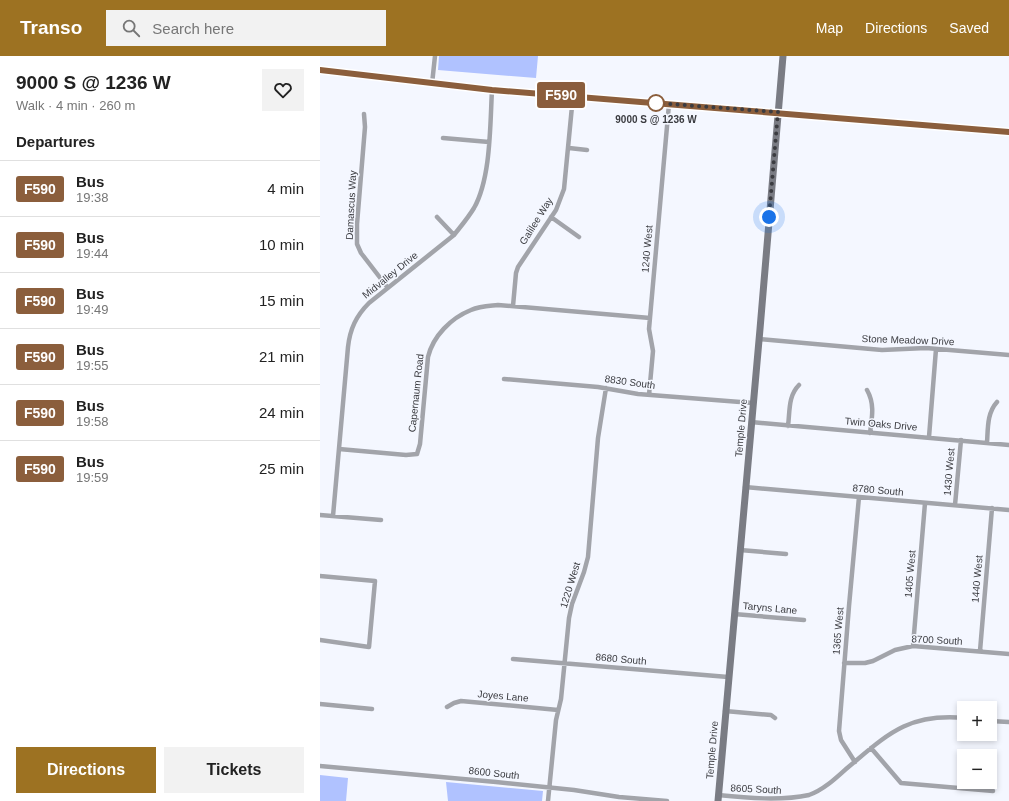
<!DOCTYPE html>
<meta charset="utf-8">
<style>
body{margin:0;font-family:Helvetica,sans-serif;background:#f2f2f2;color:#222;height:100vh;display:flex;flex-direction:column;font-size:15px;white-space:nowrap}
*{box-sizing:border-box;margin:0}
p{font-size:13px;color:#767676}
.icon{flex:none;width:22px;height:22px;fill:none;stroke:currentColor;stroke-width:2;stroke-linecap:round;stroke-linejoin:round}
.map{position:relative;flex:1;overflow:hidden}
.side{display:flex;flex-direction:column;background:#fff;width:320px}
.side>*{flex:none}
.badge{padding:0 8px;border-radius:3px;font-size:14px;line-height:26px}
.fabs{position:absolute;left:637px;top:645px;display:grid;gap:8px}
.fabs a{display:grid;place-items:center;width:40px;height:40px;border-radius:0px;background:#fff;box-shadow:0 2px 6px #0003;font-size:20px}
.you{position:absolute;width:20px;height:20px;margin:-10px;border:3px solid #fff;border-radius:50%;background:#1a73e8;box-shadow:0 0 0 6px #1a73e833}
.map>.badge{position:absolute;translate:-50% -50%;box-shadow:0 0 0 2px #fff}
h2{padding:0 16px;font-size:15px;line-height:36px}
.round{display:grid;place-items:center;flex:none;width:42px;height:42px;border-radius:0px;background:#f2f2f2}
.overview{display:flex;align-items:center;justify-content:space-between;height:68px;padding:0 16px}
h1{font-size:19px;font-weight:800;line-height:30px}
.cta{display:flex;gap:8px;margin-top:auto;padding:8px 16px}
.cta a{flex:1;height:46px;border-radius:0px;background:#9d7222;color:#fff;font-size:16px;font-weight:800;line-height:46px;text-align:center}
.cta a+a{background:#f2f2f2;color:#222}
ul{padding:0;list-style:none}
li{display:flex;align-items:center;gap:12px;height:56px;padding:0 16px;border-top:1px solid #e0e0e0}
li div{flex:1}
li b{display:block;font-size:15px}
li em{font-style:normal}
li .badge{min-width:44px;font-weight:700;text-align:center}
header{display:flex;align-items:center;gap:24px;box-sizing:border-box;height:56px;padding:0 20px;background:#9d7222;color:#fff}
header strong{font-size:19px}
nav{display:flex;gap:22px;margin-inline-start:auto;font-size:14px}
.search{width:280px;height:36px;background:#f2f2f2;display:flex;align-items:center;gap:10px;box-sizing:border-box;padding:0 14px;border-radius:0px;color:#767676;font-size:15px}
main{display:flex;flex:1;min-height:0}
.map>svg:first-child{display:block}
.green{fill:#b0c2ff}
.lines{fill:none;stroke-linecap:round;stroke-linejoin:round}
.street{stroke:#a2a4aa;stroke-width:4.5}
.secondary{stroke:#7a7c84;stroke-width:7}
.primary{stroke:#5d606a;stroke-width:7}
.line-casing{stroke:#fff;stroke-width:9}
.line{stroke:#8b5e3c;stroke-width:6}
.walk{stroke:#3b3c41;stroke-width:4;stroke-dasharray:0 7.2}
.stop-dot{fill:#fff;stroke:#8b5e3c;stroke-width:2}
.labels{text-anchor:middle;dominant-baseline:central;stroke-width:3;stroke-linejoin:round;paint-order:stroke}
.stop-label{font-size:10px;font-weight:bold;fill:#3b3c41;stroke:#f4f7ff}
.street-label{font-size:10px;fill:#3b3c41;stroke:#f4f7ff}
</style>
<header>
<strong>Transo</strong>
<div class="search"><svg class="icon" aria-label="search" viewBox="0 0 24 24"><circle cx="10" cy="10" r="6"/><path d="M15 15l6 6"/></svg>Search here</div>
<nav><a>Map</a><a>Directions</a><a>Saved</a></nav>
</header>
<main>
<section class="side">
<div class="overview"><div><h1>9000 S @ 1236 W</h1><p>Walk · 4 min · 260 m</p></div><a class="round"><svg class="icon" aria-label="heart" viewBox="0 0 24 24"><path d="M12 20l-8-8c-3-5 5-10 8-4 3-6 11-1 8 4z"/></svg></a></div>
<h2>Departures</h2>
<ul>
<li><span class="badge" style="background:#8b5e3c;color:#fff">F590</span><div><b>Bus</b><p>19:38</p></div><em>4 min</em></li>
<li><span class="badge" style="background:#8b5e3c;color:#fff">F590</span><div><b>Bus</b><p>19:44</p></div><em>10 min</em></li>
<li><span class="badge" style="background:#8b5e3c;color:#fff">F590</span><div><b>Bus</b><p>19:49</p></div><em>15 min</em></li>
<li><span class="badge" style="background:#8b5e3c;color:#fff">F590</span><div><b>Bus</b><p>19:55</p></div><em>21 min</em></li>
<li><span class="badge" style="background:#8b5e3c;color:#fff">F590</span><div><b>Bus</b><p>19:58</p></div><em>24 min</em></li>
<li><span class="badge" style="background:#8b5e3c;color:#fff">F590</span><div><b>Bus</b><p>19:59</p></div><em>25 min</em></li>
</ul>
<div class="cta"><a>Directions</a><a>Tickets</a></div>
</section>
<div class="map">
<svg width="689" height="745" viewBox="0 0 689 745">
<rect width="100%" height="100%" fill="#f4f7ff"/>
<!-- green -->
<path class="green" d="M119 0H218L216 22 118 14Z
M0 719 28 722 26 745H0Z
M126 726 223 735 222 745H128Z"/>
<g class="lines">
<!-- street -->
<path class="street" d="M112 28 115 0
M44 58 45 71 37 168V188L41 197 68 232
M123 82 169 86
M249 92 267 94
M117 161 134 179
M231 161 259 181
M193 250 196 217 198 211 236 154 244 133 253 40
M439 283 562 294 606 292 689 299
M184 323 278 331 318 338 433 347
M547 334C555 348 552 362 550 377
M329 339 333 295 329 273 349 48
M431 366 689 389
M468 370C470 355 468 340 479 329
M609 381 616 293
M667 387C668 372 667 357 677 346
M19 393 86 399 97 398 100 388 108 301C113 280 131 262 151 254 160 250 169 250 178 249L330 262
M425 431 689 454
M635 449 641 384
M0 459 61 464
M13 460 28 291C30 273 36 260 49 247L134 179C141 170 148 162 154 152 171 122 170 69 172 34
M420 494 466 498
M0 520 55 525 49 591 0 584
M414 558 484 564
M593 590 605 447
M660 595 672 452
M193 603 408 621
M524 607H545L553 605 575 594 593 590 689 598
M0 648 52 653
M127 651 134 647 141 645 238 654
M405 655 451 659 455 662
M670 665 689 666
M551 692 581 727 673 735
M535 706 521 684 519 675 529 550 539 441
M0 710 176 726 254 734 299 741 347 745
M398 739C427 742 461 745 489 739 503 734 515 723 526 713 567 679 587 657 644 662
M228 745 236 664 241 643 249 562 252 548 264 516 268 501 278 382 286 332"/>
<!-- secondary -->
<path class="secondary" d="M398 745 440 273 463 0"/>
<!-- primary -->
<path class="primary" d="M0 14 172 34 689 76"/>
</g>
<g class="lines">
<defs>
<path id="line" d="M0 14 172 34 689 76"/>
</defs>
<!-- line casing -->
<use href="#line" class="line-casing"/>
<!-- line -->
<use href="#line" class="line"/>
<!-- walk -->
<path class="walk" d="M336 47 458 56 449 161"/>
</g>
<!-- markers -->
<circle class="stop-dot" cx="336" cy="47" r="8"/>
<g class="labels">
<!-- stop labels -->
<g class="stop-label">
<text x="336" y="63">9000 S @ 1236 W</text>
</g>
<!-- street labels -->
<g class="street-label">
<text transform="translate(31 149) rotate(-87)">Damascus Way</text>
<text transform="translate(216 165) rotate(-58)">Galilee Way</text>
<text transform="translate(327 193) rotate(-85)">1240 West</text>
<text transform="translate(70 219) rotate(-39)">Midvalley Drive</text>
<text transform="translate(588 284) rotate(2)">Stone Meadow Drive</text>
<text transform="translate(310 326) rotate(8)">8830 South</text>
<text transform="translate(96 337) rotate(-84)">Capernaum Road</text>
<text transform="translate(561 368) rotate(5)">Twin Oaks Drive</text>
<text transform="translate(421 372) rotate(-85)">Temple Drive</text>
<text transform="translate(629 416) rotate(-85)">1430 West</text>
<text transform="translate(558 434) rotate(5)">8780 South</text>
<text transform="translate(590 518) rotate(-85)">1405 West</text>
<text transform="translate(657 523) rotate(-85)">1440 West</text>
<text transform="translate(250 529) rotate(-73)">1220 West</text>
<text transform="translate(450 552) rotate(5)">Taryns Lane</text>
<text transform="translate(518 575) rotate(-85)">1365 West</text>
<text transform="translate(617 584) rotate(3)">8700 South</text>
<text transform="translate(301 603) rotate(5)">8680 South</text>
<text transform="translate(183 640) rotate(5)">Joyes Lane</text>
<text transform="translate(392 694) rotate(-85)">Temple Drive</text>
<text transform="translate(174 717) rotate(6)">8600 South</text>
<text transform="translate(436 733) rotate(3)">8605 South</text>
</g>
</g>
</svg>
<div class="fabs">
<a>+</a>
<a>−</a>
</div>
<div class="you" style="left:449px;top:161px"></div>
<b class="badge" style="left:241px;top:39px;background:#8b5e3c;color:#fff">F590</b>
</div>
</main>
